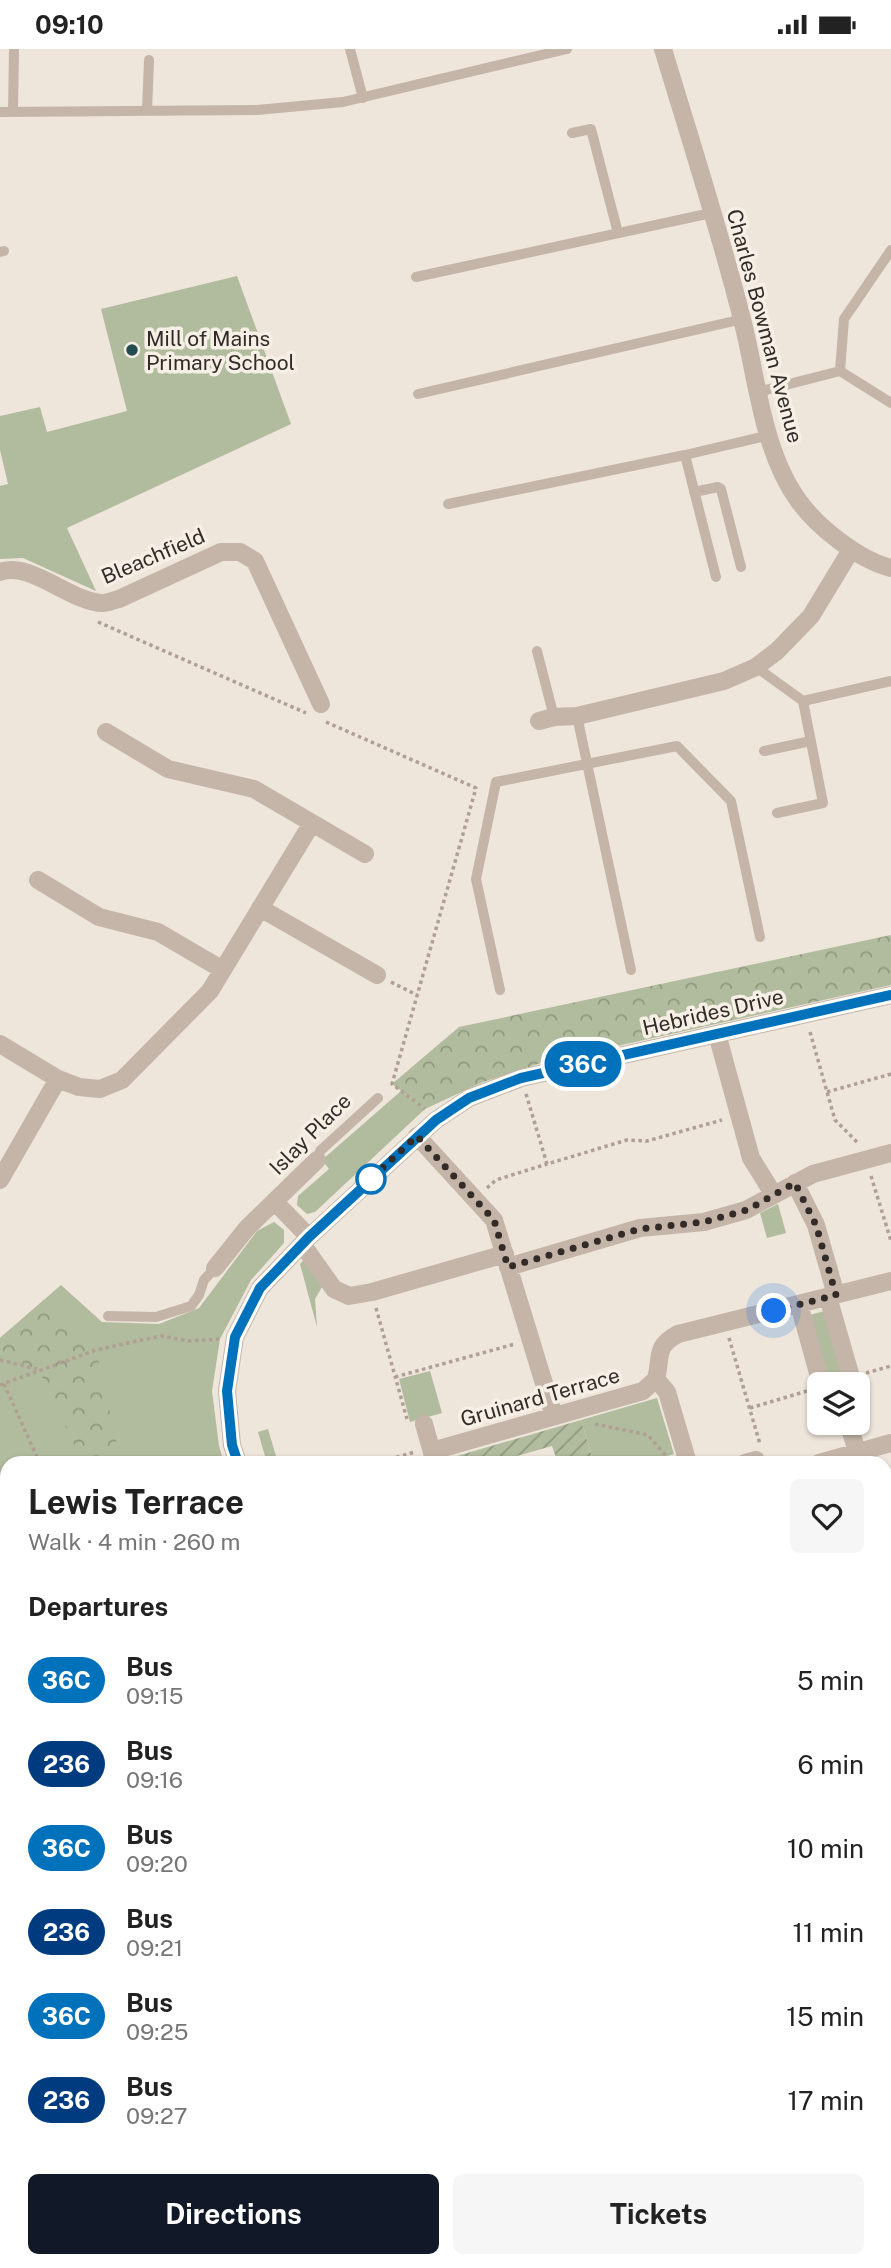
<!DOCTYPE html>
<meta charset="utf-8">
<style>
body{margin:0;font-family:"Public Sans",sans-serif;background:#f6f6f6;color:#222;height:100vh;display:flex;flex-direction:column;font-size:26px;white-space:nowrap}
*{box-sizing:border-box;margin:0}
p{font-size:23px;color:#767676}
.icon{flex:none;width:38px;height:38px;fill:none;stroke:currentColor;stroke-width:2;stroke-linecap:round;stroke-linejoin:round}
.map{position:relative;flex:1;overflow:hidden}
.panel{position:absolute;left:0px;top:1407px;width:892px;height:812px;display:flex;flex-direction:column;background:#fff;border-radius:21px 21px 0 0;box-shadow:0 2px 5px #0004}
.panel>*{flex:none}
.badge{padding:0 14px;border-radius:23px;font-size:24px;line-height:46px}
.buttons{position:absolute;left:807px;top:1323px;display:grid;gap:14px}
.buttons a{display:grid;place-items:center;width:63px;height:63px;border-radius:10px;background:#fff;box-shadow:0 2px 5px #0004;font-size:35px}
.you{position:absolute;width:35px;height:35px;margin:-18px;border:5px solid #fff;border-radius:50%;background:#1a73e8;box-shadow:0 0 0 10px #1a73e833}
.map>.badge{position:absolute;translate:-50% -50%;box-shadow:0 0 0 4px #fff}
h2{padding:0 28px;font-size:26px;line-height:63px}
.round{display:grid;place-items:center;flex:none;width:74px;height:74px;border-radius:10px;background:#f6f6f6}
.summary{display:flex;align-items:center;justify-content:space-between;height:119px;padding:0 28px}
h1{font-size:33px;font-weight:700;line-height:52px}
.button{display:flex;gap:14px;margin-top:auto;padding:14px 28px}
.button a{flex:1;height:80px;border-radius:10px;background:#111827;color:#fff;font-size:28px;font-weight:700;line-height:80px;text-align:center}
.button a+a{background:#f6f6f6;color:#222}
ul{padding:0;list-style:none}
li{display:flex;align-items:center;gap:21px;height:84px;padding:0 28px}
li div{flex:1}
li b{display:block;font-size:26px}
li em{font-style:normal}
li .badge{min-width:77px;font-weight:700;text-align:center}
.status{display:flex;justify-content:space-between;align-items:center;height:49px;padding:0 35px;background:#fff;direction:ltr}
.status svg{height:19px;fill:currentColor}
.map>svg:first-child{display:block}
.green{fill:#b1bb9d}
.forest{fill:url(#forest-crowns)}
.garden{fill:url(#garden-furrows)}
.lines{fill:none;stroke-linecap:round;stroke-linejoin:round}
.stream{stroke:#7da6a7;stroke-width:5}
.river{stroke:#7da6a7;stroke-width:33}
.path{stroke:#b09f93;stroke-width:3.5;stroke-dasharray:3.5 3.5;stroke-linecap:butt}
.lane{stroke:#c4b5a8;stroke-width:10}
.street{stroke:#c4b5a8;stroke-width:18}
.secondary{stroke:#98847a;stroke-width:18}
.line-casing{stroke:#fff;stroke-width:16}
.line{stroke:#0072bc;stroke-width:10}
.walk{stroke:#322b27;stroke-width:7;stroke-dasharray:0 12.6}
.poi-dot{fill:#224c4f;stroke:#f6efe6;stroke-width:2.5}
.stop-dot{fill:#fff;stroke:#0072bc;stroke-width:3.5}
.labels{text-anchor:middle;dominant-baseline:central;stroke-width:7;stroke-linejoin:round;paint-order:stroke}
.street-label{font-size:21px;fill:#322b27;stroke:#f6efe6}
.poi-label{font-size:21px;fill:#322b27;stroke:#f6efe6;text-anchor:start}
</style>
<div class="status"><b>09:10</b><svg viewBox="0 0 49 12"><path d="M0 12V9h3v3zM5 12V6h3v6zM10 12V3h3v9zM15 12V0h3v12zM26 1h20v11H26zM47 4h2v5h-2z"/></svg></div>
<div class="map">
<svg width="891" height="2219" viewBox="0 0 891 2219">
<defs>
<pattern id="forest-crowns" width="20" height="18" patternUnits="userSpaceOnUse" patternTransform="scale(1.75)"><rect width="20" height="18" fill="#b1bb9d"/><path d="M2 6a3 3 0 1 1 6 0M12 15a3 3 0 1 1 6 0" fill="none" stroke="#919880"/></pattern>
<pattern id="garden-furrows" width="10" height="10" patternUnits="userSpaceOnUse" patternTransform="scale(1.75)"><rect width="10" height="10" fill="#b1bb9d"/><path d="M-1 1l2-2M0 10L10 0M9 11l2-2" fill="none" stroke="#919880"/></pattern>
</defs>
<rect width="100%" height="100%" fill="#eee5db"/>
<!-- green -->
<path class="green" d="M237 227 291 375 67 479 96 542 23 509 0 510V437L8 435 0 401V367L40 358 47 383 127 362 101 260Z
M401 1042 425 1060 315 1163 307 1165 297 1156 298 1147 329 1120 322 1111Z
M778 1155 786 1184 767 1189 760 1164Z
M274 1173 284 1181V1194L251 1231 220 1290 212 1342 219 1397 224 1414H7V1625L0 1618V1289L61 1236 102 1273 159 1275 199 1259 257 1182Z
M304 1211 322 1238 315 1250 317 1278 300 1215Z
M824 1262 845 1335H830L810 1266Z
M430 1322 442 1364 410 1373 399 1330Z
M657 1349 674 1405 644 1414H594L581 1371Z
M268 1380 278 1414H267L258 1383Z
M0 1773 7 1778V1814L0 1811Z
M886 1822 891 1823V1981L886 1979Z
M0 1838 7 1841V2212H886V2100L891 2101V2219H0Z"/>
<!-- forest -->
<path class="forest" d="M891 886V936L541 1014 483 1033 425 1060 392 1035 459 978Z
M44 1251 96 1301 121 1414H83L39 1321 0 1304V1289Z
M7 1604V1778L0 1773V1606Z
M0 1838 7 1841V1948L0 1944Z
M886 1979 891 1981V2062L886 2060Z
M0 2192H7V2212H171L180 2213 183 2219H0Z
M891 2200V2219H834L848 2212H886V2201Z
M327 2212H378L329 2219Z
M660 2212H785L778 2219H649Z"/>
<!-- garden -->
<path class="garden" d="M581 1371 594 1414H558L552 1397 492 1414H450L457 1407Z"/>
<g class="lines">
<!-- stream -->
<path class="stream" d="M886 2132 891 2124
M804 2219 811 2212"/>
<!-- river -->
<path class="river" d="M0 1718 7 1727
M886 2042 891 2044"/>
<!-- path -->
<path class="path" d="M98 573 306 664
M326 673 476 739 392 1035 425 1060
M391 933 417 946
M810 983 835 1071 858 1094
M827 1043 891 1025
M526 1045 547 1115 627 1091 647 1092 722 1071
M871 1127 891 1192
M487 1139 496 1131 547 1115
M376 1259 407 1370
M729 1289 760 1395
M0 1311 37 1320
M866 1324 891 1317
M395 1328 515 1295
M4 1335 37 1408 43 1414
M0 1336 96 1301 161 1287 189 1292 219 1290
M750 1359 807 1342
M595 1375 648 1386 667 1408
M376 1414 415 1403
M662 1414 670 1412
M886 1571 891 1570
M0 1589 7 1592
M0 1618 7 1625
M0 1773 7 1778
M886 1979 891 1981
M614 2219 620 2212"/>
<!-- lane -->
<path class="lane" d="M350 0 363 49
M147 62 149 11
M0 63 257 61 343 53 567 0
M13 63 14 0
M572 84 591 80 618 184
M0 203 4 202
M416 228 711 164
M840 322 891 354
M758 343 840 322 844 270 891 201
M418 345 743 270
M685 406 716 528
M694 443 718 438 721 440 741 518
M448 455 685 406 770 386
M537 602 554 668
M756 618 803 652 891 632
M577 667 631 921
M764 702 811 692
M777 764 823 754 803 652
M500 941 476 830 496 733 677 697 731 752 760 888
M317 1111 320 1102 378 1049
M108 1267 156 1268 191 1257 199 1246 204 1231 215 1219
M226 2212 229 2219"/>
<!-- street -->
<path class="street" d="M663 0C690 90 719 179 742 270 757 328 762 401 798 451 817 478 859 511 891 519
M0 523C29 511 72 554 103 554 108 554 114 551 119 550L221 503H240L255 512 321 655
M539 672 554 668 577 667 724 632 756 618 777 602 811 567 851 501
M106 683 168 720 254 740 365 805
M38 831 99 868 158 883 223 921
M260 859 377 926
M717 985 751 1109 774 1146
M0 995 58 1030 79 1038 100 1040 122 1031 210 942 312 774
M417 1087 494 1171 554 1367
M0 1131 58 1030
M795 1134 816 1176 836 1246
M275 1153 309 1188
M302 1195 334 1240 349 1247 372 1243 505 1205
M508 1218 640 1179 704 1173 746 1161 813 1125 891 1104
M215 1219 247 1179 317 1111
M828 1248 853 1335
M799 1255 821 1335
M656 1330C662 1307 654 1298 678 1285L891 1232
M656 1330 667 1343 688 1414
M424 1375 435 1414
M850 1379 857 1403
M432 1402 643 1342 656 1330
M238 1414 232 1396 227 1342 235 1288 260 1239 309 1188 436 1071 469 1049 521 1029 891 946
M745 1414 756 1411 757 1414
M819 1414 891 1394
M886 1810H891
M282 2212 284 2219"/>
<!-- secondary -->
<path class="secondary" d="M0 1822 7 1825
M886 2080 891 2081"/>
</g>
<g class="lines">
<defs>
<path id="line" d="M238 1414 232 1396 227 1342 235 1288 260 1239 309 1188 436 1071 469 1049 521 1029 891 946"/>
</defs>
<!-- line casing -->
<use href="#line" class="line-casing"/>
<!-- line -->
<use href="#line" class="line"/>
<!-- walk -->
<path class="walk" d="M371 1130 363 1137 417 1087 494 1171 508 1218 640 1180 704 1173 747 1161 795 1134 816 1176 836 1246 774 1262"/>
</g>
<!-- markers -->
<circle class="poi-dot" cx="132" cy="301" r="7"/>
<circle class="stop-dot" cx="371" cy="1130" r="14"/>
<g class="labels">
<!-- street labels -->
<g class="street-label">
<text transform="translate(765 277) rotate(75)">Charles Bowman Avenue</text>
<text transform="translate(153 507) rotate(-23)">Bleachfield</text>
<text transform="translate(713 963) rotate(-13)">Hebrides Drive</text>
<text transform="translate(310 1085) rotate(-45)">Islay Place</text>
<text transform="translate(540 1348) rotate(-16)">Gruinard Terrace</text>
</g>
<!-- poi labels -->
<g class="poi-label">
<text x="146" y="289">Mill of Mains<tspan x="146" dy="24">Primary School</tspan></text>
</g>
</g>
</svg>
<div class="buttons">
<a><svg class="icon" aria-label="layers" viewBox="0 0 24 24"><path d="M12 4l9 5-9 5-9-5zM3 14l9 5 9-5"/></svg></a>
</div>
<div class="you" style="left:774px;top:1262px"></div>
<b class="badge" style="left:583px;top:1015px;background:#0072bc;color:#fff">36C</b>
<section class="panel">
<div class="summary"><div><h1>Lewis Terrace</h1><p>Walk · 4 min · 260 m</p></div><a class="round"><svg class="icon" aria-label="heart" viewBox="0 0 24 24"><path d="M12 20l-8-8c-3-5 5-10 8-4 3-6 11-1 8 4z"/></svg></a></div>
<h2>Departures</h2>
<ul>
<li><span class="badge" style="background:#0072bc;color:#fff">36C</span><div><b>Bus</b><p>09:15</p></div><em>5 min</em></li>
<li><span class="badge" style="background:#003b80;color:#fff">236</span><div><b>Bus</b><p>09:16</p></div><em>6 min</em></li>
<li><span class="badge" style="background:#0072bc;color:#fff">36C</span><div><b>Bus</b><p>09:20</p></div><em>10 min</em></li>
<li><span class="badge" style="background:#003b80;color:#fff">236</span><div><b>Bus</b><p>09:21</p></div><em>11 min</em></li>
<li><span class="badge" style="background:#0072bc;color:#fff">36C</span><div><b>Bus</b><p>09:25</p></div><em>15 min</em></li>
<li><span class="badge" style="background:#003b80;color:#fff">236</span><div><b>Bus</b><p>09:27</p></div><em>17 min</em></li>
</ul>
<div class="button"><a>Directions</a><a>Tickets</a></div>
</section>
</div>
